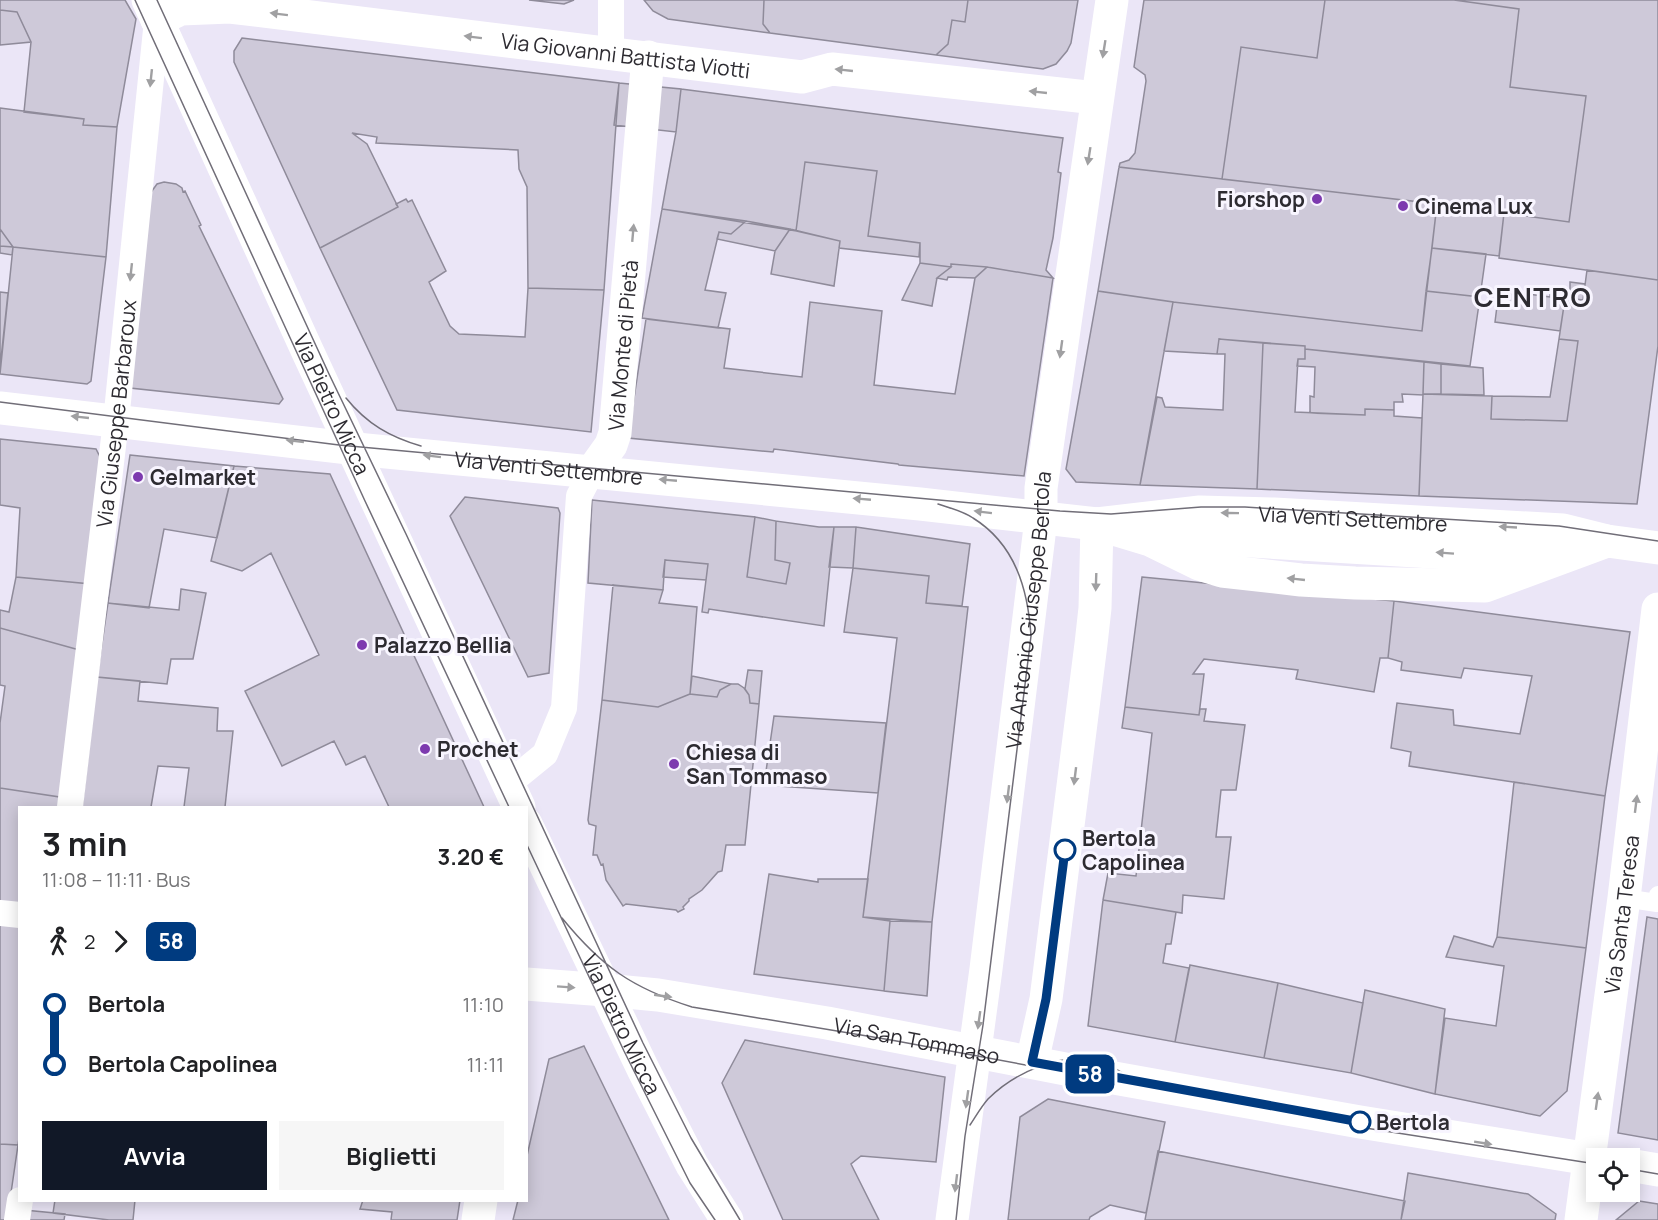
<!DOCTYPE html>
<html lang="it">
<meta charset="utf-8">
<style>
body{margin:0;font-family:Manrope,sans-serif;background:#f6f6f6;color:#202124;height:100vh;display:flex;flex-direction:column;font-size:22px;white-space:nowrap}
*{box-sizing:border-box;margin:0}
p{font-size:20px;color:#757577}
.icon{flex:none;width:33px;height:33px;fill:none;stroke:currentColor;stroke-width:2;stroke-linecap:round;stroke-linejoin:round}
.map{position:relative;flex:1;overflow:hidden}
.sheet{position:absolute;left:18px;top:806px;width:510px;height:396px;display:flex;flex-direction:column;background:#fff;border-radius:0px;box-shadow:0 3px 15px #0003}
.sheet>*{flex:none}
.badge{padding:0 12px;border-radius:9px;font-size:21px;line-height:39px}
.controls{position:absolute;left:1586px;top:1148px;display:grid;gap:12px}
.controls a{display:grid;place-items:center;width:54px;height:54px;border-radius:0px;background:#fff;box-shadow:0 3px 15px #0003;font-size:30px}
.map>.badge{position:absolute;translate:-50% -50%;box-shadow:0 0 0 3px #fff}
.legs{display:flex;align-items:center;gap:9px;height:66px;padding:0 24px;font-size:20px}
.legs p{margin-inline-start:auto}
.summary{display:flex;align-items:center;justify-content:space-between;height:102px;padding:0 24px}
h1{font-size:33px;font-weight:700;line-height:45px}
.cta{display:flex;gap:12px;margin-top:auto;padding:12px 24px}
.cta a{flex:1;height:69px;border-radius:0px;background:#111827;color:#fff;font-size:24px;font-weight:700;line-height:69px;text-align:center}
.cta a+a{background:#f6f6f6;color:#202124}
ul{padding:0 24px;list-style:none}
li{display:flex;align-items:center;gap:21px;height:60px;font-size:22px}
li i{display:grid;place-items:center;width:9px;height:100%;margin:0 8px;background:currentColor}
li i::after{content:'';width:15px;height:15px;margin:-8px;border:4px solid;border-radius:50%;background:#fff}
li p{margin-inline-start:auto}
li:first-child i{background:linear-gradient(#0000 50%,currentColor 0)}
li:last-child i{background:linear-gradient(currentColor 50%,#0000 0)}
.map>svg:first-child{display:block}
.building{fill:#cec9d9;stroke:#8f8b9a;stroke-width:1.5}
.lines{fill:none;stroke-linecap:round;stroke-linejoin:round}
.service{stroke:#fff;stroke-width:18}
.pedestrian{stroke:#fff;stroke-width:26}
.minor{stroke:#fff;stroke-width:33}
.tertiary{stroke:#fff;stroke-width:33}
.tram{stroke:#716e78;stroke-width:1.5}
.oneway{fill:#a0a0a2}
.line-1-casing{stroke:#fff;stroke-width:14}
.line-1{stroke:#003b80;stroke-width:9}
.poi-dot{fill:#7d3aaf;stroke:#f8f5ff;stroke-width:2}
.stop-1-dot{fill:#fff;stroke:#003b80;stroke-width:3}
.labels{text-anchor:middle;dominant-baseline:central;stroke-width:6;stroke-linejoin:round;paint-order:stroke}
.street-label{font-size:21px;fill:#2d2b31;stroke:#f8f5ff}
.poi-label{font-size:21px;font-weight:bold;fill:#2d2b31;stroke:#f8f5ff;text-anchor:start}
.stop-label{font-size:21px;font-weight:bold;fill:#2d2b31;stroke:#f8f5ff;text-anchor:start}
.district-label{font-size:27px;font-weight:bold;letter-spacing:1.5px;fill:#2d2b31;stroke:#f8f5ff}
</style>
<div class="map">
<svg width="1658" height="1220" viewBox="0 0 1658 1220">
<rect width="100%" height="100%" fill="#ebe6f7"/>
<!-- building -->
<path class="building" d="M0 0H125L136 19 117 127 83 125 84 119 24 112 31 42 17 12 0 10Z
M529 0H574L564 4Z
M644 0H764L763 24 770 33 668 19 653 11Z
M764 0H968L965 22 952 20 948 44 936 55 770 33 763 24Z
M968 0H1078L1071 43 1067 51 1056 64 1043 69 936 55 948 44 952 20 965 22Z
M1144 0H1325L1317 58 1241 47 1222 179 1119 167 1120 163 1129 160 1135 153 1146 81 1145 75 1134 67Z
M1325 0H1454L1519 9 1510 87 1586 96 1569 222 1504 213 1499 256 1432 248 1437 204 1222 179 1241 47 1317 58Z
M1454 0H1658V280L1499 258 1504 213 1569 222 1586 96 1510 87 1519 9Z
M0 10 17 12 31 42 0 45Z
M242 38 619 83 604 290 528 288 527 187 519 169 518 150 376 143 377 137 352 133 367 144 398 207 320 248 234 62V51Z
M619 83 681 89 676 132 614 125Z
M681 89 1063 138 1058 172 1061 173 1053 238 1046 270 1053 278 987 267 951 264V267L920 263V243L868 236 877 171 805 162 796 231 662 209 676 132Z
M0 108 84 119 83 125 117 127 106 257 13 247 0 229Z
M805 162 877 171 868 236 920 243 919 257 839 248 840 241 796 231Z
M1119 167 1437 204 1422 331 1173 302 1098 291Z
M164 182 176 184 182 188 183 192 185 191 201 225 199 226 283 399 279 404 130 388 149 195 157 184Z
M406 199 408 202 412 200 446 271 429 282 450 326 459 334 525 337 528 288 604 290 591 432 397 410 320 248 398 207 396 204Z
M662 209 746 221 731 234 719 232 705 290 726 293 718 328 642 318Z
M746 221 790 229 775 251 717 239 719 232 731 234Z
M0 229 13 247 0 246Z
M790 229 840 241 834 286 771 274 775 251Z
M0 246 13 247 12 255 0 253Z
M13 247 106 257 91 381 87 384 0 374Z
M1432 248 1486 254 1480 297 1426 291Z
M920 263 951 267 937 278 932 306 902 300Z
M951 264 987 267 975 278 948 277 947 280 937 278 951 267Z
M987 267 1053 278 1024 476 899 465 898 464 774 449 773 452 628 438 646 319 730 329 724 368 802 377 810 302 882 311 874 385 955 394 975 278Z
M1587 270 1658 280V346L1637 504 1419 496 1423 394 1492 396 1491 419 1567 421 1578 341 1559 339 1565 299 1583 300Z
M1570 282 1585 284 1583 300 1550 296 1551 289 1570 291Z
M1499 290 1565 299 1560 331 1495 322Z
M1098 291 1173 302 1140 485 1076 482 1066 469Z
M1426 291 1480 297 1470 366 1305 349V346L1219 339 1217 354 1164 351 1173 302 1422 331Z
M0 292 8 293 0 368Z
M1219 339 1263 343 1257 489 1140 485 1157 397 1162 398 1165 407 1223 410 1225 354H1217Z
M1559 339 1578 341 1567 421 1491 419 1492 396 1550 397Z
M1263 343 1305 346V359H1298L1295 412 1365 415V409L1394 410V416L1422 418 1419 496 1257 489Z
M1305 349 1424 362 1423 395 1402 394 1403 402H1394V410L1365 409V415L1310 413V396L1314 397 1315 367 1297 366 1298 359H1305Z
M1424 362 1441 364V394H1423Z
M1441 364 1483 368 1484 395 1441 394Z
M0 439 96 449 104 465 91 584 16 577 20 508 0 505Z
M130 455 234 466 217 538 164 529 149 608 108 603Z
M234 466 330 474 484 807H389L365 756 346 765 334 741 282 766 245 691 319 655 271 553 242 571 211 561Z
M465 497 558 508 560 513 549 673 528 677 450 516Z
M592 500 755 517 747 577 786 584 790 563 775 560 776 521 819 527H834L824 626 709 609 708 613 702 612 708 564 665 560 663 590 588 583Z
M755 517 776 521 775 560 790 563 786 584 747 577Z
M834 527H856L853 568 829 567Z
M856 527 970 544 962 606 926 603 929 576 853 568Z
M665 560 708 564 706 580 663 577Z
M853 568 929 576 926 603 968 607 932 922 863 917 897 638 844 632Z
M16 577 91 584 83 651 0 628V610L9 612Z
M1142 577 1394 601 1388 658H1380L1374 692 1296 679 1298 670 1204 659 1193 674H1204L1199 715 1125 707Z
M613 585 663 590 659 603 697 607 690 694 658 707 602 700Z
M181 589 206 593 193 659H171L167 684 97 677 108 603 179 610Z
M1394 601 1630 632 1605 796 1409 766 1411 752 1391 748 1397 703 1453 710 1454 725 1520 734 1532 676 1464 668 1461 678 1401 670 1402 662 1388 658Z
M0 628 83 651 66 798 0 788V723L5 686 0 685Z
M748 670 762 671 759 704 750 703 749 695 745 689Z
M692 676 731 684 720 690 717 697 690 694Z
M97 677 140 681 138 701 218 708 217 731H233L225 807H184L189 768 158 766 151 807H82Z
M731 684H738L744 688 749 695 750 703 759 704 745 845H726L722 871 718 872 702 890 689 899V901L683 907 684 909 678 912 676 910 626 904 623 906 606 880 603 864 601 865 597 855H593L596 826 589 824 588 820 602 700 658 707 690 694 717 697 720 690Z
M1125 707 1199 715 1200 709H1206L1204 721 1245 725 1236 790H1221L1216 837H1231L1224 899 1183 895 1182 913 1103 900 1108 873 1136 876 1152 733 1122 728Z
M774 716 886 723 878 793 764 785Z
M1514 782 1605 796 1586 948 1497 937Z
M0 788 66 798 65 807H20V905L0 904Z
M769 874 818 882V879H868L863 917 890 921 884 991 754 974Z
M1103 900 1176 912 1171 944H1166L1163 963 1189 968 1175 1042 1088 1026Z
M1647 917 1658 919V1140L1618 1133Z
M890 921 932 922 927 996 884 991Z
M0 924 20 926V1131L18 1145 0 1144Z
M1454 936 1493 947 1497 937 1586 948 1567 1091 1540 1116 1435 1094 1445 1018 1496 1026 1504 966 1446 957Z
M1190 965 1278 983 1264 1058 1175 1042Z
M1278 983 1363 1003 1351 1073 1264 1058Z
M1365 990 1445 1009 1435 1094 1351 1073Z
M745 1040 945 1077 936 1162 861 1156 851 1164 879 1220H783L722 1083Z
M584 1046 669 1220H513L518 1200H526V1160L549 1059Z
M1048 1099 1165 1122 1146 1213 1110 1205 1090 1217 1089 1220H1008L1020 1117Z
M0 1144 18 1145 7 1220H0Z
M1158 1151 1405 1201 1401 1220H1145Z
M1408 1173 1528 1194 1556 1214 1555 1220H1401Z
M55 1200H135L133 1220H109L53 1213Z
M363 1200H460L457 1220H391L392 1212 360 1209Z
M1639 1201 1658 1204V1220H1616Z
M24 1210 65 1214 64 1220H23Z"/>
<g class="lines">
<!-- service -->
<path class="service" d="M1624 898 1657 903 1658 895"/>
<!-- pedestrian -->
<g class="pedestrian">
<path d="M611 53V0"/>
<path d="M507 781 518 776 545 754 564 708 579 496 591 473"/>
<path id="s1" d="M70 807 116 421 157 20"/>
<path d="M0 913 20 915"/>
<path d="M17 1220 20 1200"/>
</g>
<!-- minor -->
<g class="minor">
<path id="s2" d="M157 20 181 9 230 7 802 77 832 69 1096 98"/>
<path id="s3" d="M591 473 611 445 615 433 648 57"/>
<path d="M1154 540 1200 538 1482 555 1555 547"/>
<path d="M526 984 605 990"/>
<path d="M1032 1062 1046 999 1091 644 1095 608 1097 524 1150 540 1199 564 1222 571 1301 580 1355 583 1485 586 1607 541"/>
<path d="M478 1220 481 1200"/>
<path id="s4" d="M952 1220 986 969 1041 519V488L1112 0"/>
<path id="s5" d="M1581 1220 1624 898 1658 609"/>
</g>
<!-- tertiary -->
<g class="tertiary">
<path id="s6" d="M148 0 306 348 519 807"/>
<path id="s7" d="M0 408 366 450 920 504 1097 524 1200 512 1274 514 1563 530 1607 541 1658 548"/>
<path id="s8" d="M526 824 643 1069 692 1165 727 1220"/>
<path id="s9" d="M605 990 658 995 827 1023 1086 1073 1360 1122 1596 1160"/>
<path d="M1629 1165 1658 1170"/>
</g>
<!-- tram -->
<path class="tram" d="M135 0 365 501 509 807
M157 0 329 374 406 534 643 1043 691 1138 740 1220
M346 398C367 424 390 437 421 446
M0 402 339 445 1060 511 1111 514 1201 507H1245L1559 526 1658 541
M938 504C950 508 963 511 973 518 1015 544 1028 589 1031 636L983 1025 965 1136 956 1220
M526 843 624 1051 690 1183 715 1220
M562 918C602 967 632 988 692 1007L891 1040 1359 1127 1596 1164
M970 1125C976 1116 981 1107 988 1099 1014 1073 1060 1052 1097 1061 1113 1065 1124 1075 1138 1082
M1629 1169 1658 1174"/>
</g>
<!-- one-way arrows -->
<defs><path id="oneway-solid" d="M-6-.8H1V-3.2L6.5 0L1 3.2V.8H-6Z" transform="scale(1.5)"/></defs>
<g class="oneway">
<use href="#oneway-solid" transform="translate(279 14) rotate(-173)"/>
<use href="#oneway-solid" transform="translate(473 37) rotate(-173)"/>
<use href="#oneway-solid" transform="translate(1104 49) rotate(99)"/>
<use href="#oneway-solid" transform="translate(844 70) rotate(-174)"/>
<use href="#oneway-solid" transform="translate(151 78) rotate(96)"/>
<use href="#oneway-solid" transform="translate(1038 92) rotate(-174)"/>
<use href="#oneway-solid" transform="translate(1089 156) rotate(99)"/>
<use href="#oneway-solid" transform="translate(633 233) rotate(-85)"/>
<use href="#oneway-solid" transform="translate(131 272) rotate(96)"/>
<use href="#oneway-solid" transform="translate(1061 349) rotate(98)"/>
<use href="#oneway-solid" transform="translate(80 417) rotate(-174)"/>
<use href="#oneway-solid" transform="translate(295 441) rotate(-173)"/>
<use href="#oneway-solid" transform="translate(432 456) rotate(-173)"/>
<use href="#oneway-solid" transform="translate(668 480) rotate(-175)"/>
<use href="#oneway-solid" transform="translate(862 499) rotate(-175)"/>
<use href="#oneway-solid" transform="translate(983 512) rotate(-173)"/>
<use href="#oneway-solid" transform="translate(1230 513) rotate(-179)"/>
<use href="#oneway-solid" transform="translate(1508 527) rotate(-177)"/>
<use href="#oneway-solid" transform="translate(1445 553) rotate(-176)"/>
<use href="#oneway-solid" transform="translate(1296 579) rotate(-174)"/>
<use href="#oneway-solid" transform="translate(1096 582) rotate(92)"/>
<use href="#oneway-solid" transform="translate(1075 776) rotate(97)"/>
<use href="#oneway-solid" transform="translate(1008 794) rotate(97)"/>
<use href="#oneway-solid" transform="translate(1636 804) rotate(-83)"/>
<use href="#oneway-solid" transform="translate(566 987) rotate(4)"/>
<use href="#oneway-solid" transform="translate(663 996) rotate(8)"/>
<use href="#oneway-solid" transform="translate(979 1020) rotate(98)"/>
<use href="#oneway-solid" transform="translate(967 1099) rotate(98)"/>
<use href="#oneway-solid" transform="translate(1597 1101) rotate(-82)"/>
<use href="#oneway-solid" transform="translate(1483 1143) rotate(9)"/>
<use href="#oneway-solid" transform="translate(956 1183) rotate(97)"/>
</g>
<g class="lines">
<defs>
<path id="line-1" d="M1065 850 1046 999 1032 1062 1360 1122"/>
</defs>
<!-- line-1 casing -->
<use href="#line-1" class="line-1-casing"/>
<!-- line-1 -->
<use href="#line-1" class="line-1"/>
</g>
<!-- markers -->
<g class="poi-dot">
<circle cx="1317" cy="199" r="6"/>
<circle cx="1403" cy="206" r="6"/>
<circle cx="138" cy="477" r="6"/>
<circle cx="362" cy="645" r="6"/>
<circle cx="425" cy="749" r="6"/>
<circle cx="674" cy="764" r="6"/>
</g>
<g class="stop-1-dot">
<circle cx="1065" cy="850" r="10"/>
<circle cx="1360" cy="1122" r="10"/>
</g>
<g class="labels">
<!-- street labels -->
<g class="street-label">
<text stroke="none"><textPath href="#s2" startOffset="474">Via Giovanni Battista Viotti</textPath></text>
<text stroke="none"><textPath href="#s3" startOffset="135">Via Monte di Pietà</textPath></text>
<text stroke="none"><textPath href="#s6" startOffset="444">Via Pietro Micca</textPath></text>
<text stroke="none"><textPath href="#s1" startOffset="396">Via Giuseppe Barbaroux</textPath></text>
<text stroke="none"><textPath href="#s7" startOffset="552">Via Venti Settembre</textPath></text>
<text stroke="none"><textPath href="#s7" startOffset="1360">Via Venti Settembre</textPath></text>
<text stroke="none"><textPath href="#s4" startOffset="615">Via Antonio Giuseppe Bertola</textPath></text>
<text stroke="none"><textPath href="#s5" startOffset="308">Via Santa Teresa</textPath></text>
<text stroke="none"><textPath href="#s8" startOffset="222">Via Pietro Micca</textPath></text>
<text stroke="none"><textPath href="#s9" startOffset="316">Via San Tommaso</textPath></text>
</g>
<!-- poi labels -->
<g class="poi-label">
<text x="1305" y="199" text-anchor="end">Fiorshop</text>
<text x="1415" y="206">Cinema Lux</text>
<text x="150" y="477">Gelmarket</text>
<text x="374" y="645">Palazzo Bellia</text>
<text x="437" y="749">Prochet</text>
<text x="686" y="752">Chiesa di<tspan x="686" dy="24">San Tommaso</tspan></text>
</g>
<!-- stop labels -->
<g class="stop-label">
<text x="1082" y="838">Bertola<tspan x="1082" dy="24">Capolinea</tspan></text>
<text x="1376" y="1122">Bertola</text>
</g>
<!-- district labels -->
<g class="district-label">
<text x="1533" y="296">CENTRO</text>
</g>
</g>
</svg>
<div class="controls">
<a><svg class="icon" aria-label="locate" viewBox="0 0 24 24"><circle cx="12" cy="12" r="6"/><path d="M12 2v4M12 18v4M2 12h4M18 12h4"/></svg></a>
</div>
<b class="badge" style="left:1090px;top:1074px;background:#003b80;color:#fff">58</b>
<section class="sheet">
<div class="summary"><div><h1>3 min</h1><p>11:08 – 11:11 · Bus</p></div><b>3.20 €</b></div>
<div class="legs"><svg class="icon" aria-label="walk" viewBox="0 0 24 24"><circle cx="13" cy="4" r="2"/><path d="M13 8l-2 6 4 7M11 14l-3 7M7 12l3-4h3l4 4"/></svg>2<svg class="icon" aria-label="forward" viewBox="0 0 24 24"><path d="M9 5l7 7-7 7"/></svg><b class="badge" style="background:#003b80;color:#fff">58</b></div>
<ul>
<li><i style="color:#003b80"></i><b>Bertola</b><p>11:10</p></li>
<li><i style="color:#003b80"></i><b>Bertola Capolinea</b><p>11:11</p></li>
</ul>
<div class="cta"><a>Avvia</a><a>Biglietti</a></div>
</section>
</div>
